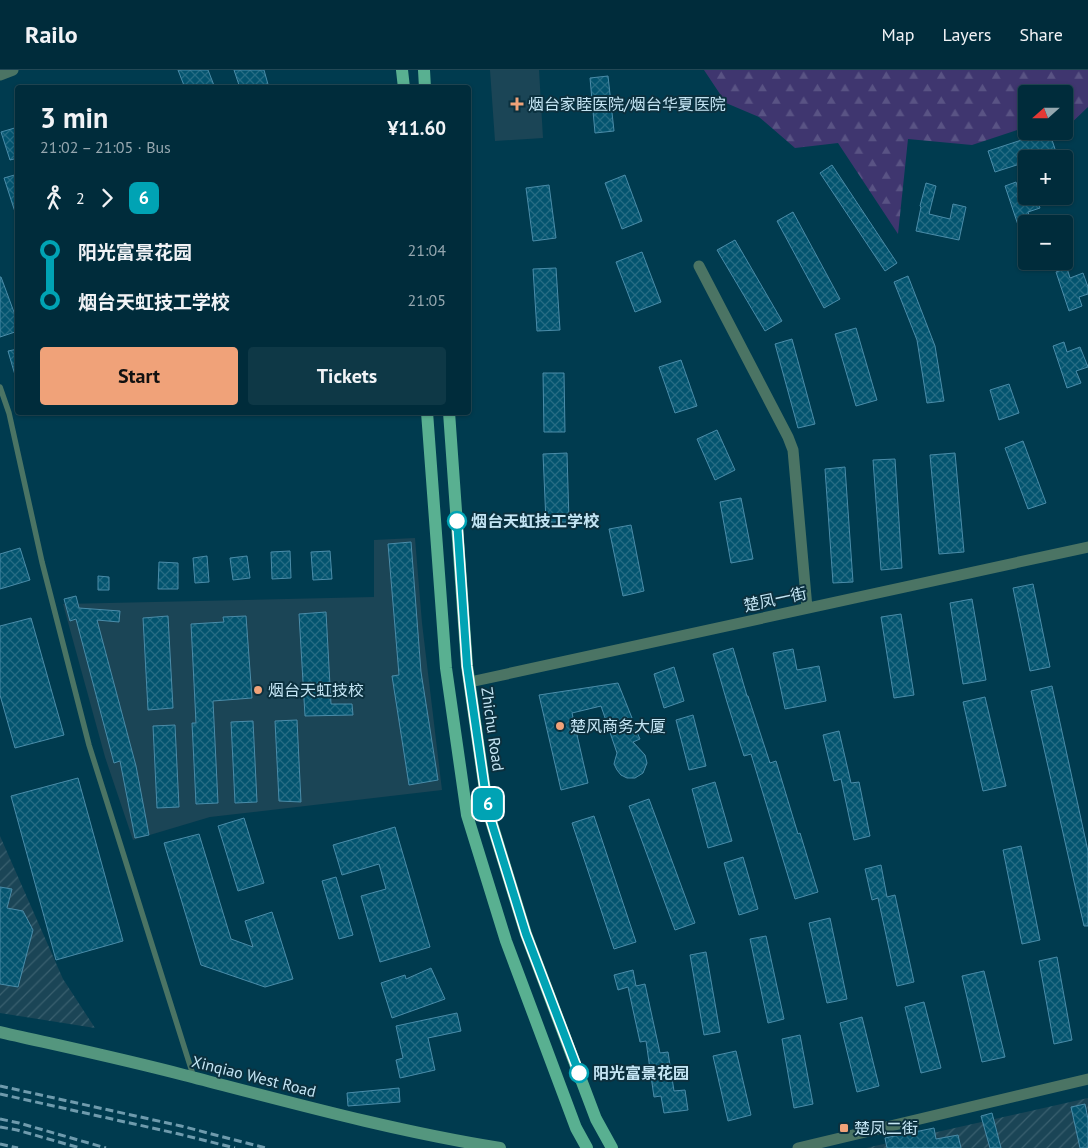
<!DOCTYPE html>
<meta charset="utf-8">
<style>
body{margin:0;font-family:"PT Sans","Noto Sans SC",sans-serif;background:#0e3846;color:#f1f3f6;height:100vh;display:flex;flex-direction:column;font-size:19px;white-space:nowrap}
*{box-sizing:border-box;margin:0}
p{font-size:16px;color:#95a7af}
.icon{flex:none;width:28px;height:28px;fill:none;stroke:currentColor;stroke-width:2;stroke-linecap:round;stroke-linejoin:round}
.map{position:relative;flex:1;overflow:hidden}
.details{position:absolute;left:15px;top:15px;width:456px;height:330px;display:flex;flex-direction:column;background:#002c3b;border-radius:5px;box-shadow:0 1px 4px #0004,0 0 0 1px #224855}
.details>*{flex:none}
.badge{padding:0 10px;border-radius:8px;font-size:18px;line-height:32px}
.needle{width:32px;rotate:249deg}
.tools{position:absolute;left:1018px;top:15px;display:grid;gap:10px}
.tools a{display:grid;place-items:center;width:55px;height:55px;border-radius:5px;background:#002c3b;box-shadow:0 1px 4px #0004,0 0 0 1px #224855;font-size:25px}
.map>.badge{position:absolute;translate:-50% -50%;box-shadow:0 0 0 2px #fff}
.legs{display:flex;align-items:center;gap:8px;height:55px;padding:0 25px;font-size:16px}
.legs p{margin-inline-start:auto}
.headline{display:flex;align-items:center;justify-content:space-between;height:85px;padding:0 25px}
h1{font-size:28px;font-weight:700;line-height:38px}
.button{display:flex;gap:10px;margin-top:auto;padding:10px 25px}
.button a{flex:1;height:58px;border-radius:5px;background:#f0a279;color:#111;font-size:20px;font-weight:700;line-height:58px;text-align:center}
.button a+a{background:#0e3846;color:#f1f3f6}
ul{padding:0 25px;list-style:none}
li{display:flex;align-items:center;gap:18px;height:50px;font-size:19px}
li i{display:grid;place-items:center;width:8px;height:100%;margin:0 6px;background:currentColor}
li i::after{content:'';width:12px;height:12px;margin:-6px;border:4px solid;border-radius:50%;background:#002c3b}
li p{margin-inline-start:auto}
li:first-child i{background:linear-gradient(#0000 50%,currentColor 0)}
li:last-child i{background:linear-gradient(currentColor 50%,#0000 0)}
header{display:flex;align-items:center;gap:30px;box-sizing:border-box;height:70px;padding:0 25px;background:#002c3b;border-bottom:1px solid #224855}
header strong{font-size:24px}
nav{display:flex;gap:28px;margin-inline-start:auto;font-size:18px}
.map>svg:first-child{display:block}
.built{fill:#1b4556}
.industrial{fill:url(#industrial-furrows)}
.forest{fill:url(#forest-firs)}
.building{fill:url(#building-cross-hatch);stroke:#4a8ca9}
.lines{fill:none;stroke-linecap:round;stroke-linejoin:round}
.lane{stroke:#4b7464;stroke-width:5.5}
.street{stroke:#4b7464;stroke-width:11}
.secondary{stroke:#54967e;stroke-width:12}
.primary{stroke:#59b091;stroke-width:12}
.rail{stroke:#6f9bad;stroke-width:3;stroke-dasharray:8 4;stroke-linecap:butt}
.line-1-casing{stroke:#fff;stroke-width:11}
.line-1{stroke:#00a3b4;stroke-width:8}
.poi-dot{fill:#f0a279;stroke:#0b303e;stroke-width:2}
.stop-1-dot{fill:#fff;stroke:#00a3b4;stroke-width:2.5}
.labels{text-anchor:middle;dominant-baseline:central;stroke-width:4;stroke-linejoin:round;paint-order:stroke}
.poi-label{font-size:16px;fill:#c4e5f4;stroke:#0b303e;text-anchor:start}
.stop-label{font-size:16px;font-weight:bold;fill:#c4e5f4;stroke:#0b303e;text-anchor:start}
.street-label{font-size:16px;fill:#c4e5f4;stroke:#0b303e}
</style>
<header>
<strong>Railo</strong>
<nav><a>Map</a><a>Layers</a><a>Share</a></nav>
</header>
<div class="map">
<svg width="1088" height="1078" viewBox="0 0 1088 1078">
<defs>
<pattern id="industrial-furrows" width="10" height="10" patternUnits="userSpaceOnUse" patternTransform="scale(1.25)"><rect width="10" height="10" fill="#1b4556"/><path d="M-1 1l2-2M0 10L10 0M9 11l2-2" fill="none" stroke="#3a606f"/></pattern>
<pattern id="forest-firs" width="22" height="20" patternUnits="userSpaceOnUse" patternTransform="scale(1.25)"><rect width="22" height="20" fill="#3f366f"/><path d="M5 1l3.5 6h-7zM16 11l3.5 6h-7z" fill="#595384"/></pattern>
<pattern id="building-cross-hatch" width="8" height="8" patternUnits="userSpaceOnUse" patternTransform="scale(1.25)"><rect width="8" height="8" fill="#03546f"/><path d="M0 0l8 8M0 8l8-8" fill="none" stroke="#266c84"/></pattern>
</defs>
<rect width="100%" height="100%" fill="#003b4f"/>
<!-- built -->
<path class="built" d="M490 0H539L543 68 495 71Z
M415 468 422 553 442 720 210 747 133 770 105 687 63 534 374 527V470Z"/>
<!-- industrial -->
<path class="industrial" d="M0 766 63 909 95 958 0 943Z
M1088 1028V1078H866Z"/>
<!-- forest -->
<path class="forest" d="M704 0H1088V37L1064 60V24H1026V57L972 75 908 69 898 164 838 73 795 78 759 47 726 33Z"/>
<!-- building -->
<path class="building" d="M178 0H208L215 18H185Z
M234 0H264L269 18H240Z
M608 6 614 61 595 63 590 8Z
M18 57V88L10 90 1 62Z
M1049 61 1056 82 1036 89H1026V92L995 102 988 81Z
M832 95 897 193 885 201 820 103Z
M18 104V145H16L4 108Z
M625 105 642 151 622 159 605 113Z
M1016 112 1019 122 1026 120V126H1035L1040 138 1028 142 1032 154H1026V156L1019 158 1005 116Z
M926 113 936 116 929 144 950 149 953 134 966 137 959 170 916 161 921 137 920 136Z
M549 115 556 168 533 171 526 118Z
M793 142 840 229 824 238 777 151Z
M735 170 782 251 765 261 717 180Z
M642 182 661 232 635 242 616 192Z
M556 198 560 260 537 261 533 199Z
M1067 198 1070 208 1083 203 1088 217V224L1079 227 1082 236 1069 241 1056 202Z
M908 206 935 276 944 331 927 333 917 270 894 212Z
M0 207H1L18 253V261L0 267Z
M856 258 877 330 856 336 835 264Z
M792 269 815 354 798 358 775 274Z
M1064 272 1067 282 1080 277 1088 297 1076 301 1081 313 1067 318 1053 276Z
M18 279V305H15L8 281Z
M681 290 697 336 675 343 659 297Z
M543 303H564L565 362H544Z
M1009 314 1019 343 999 350 990 320Z
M717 360 735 400 715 410 697 369Z
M1023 371 1046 433 1028 439 1005 378Z
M567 383 569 452H546L543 384Z
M955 383 964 482 939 484 930 385Z
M895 389 902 498 881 500 873 390Z
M845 397 853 512 833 513 825 399Z
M741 428 753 489 731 493 720 432Z
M631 455 644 521 623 526 609 459Z
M411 472 421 602 438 710 409 715 392 606 399 605 388 474Z
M20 478 30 510 0 519V484Z
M290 481 291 508 272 509 271 482Z
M330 481 332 509 313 510 311 482Z
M207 486 209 512 195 513 193 488Z
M247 486 250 508 233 510 230 488Z
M159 492 178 493V519H158Z
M98 506 109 507V520H98Z
M1033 514 1050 597 1030 601 1013 518Z
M76 526 79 538 120 541 119 552 97 550 136 696 149 765 135 768 120 691 114 693 76 549 70 551 64 529Z
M972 529 986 610 963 614 950 533Z
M326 542 331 634H352L353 645 305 646 299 544Z
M901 544 914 625 894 628 881 547Z
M168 546 173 638 148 640 143 548Z
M246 546 252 628 213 631 218 733 196 734 192 653H196L191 554 224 552 223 547Z
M31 548 64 665 15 678 0 625V556Z
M733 578 747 626H748L770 693 776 691 798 764 800 763 818 822 795 829 751 684 744 686 727 632 713 584Z
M793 579 797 600 819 596 826 631 785 639 773 583Z
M674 597 684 631 664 638 654 604Z
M618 613 632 648 630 649 633 661 636 660 640 669 633 672 645 685 647 693 643 703 635 708H627L621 705 617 700 614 694 615 690 617 683 601 636 572 643 588 713 561 720 539 625Z
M1052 616 1088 781V856H1084L1031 621Z
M985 627 1006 716 983 721 963 632Z
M693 645 706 696 689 700 676 650Z
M297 650 301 732 279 731 275 651Z
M253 651 257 732 235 733 231 652Z
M175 655 179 737 157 738 153 656Z
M839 661 851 713 859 712 870 766 854 770 841 709 834 711 823 665Z
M78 708 123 871 56 890 11 726Z
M715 712 732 771 708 778 692 719Z
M649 729 695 853 675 860 629 736Z
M594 746 636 872 614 879 572 753Z
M244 748 264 813 238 821 218 756Z
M395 757 430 877 380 892 361 826 386 819 379 794 342 805 333 775Z
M199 764 231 869 253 877 245 851 272 842 293 909 265 917 201 895 164 773Z
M1021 776 1040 870 1022 874 1003 780Z
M743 787 758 839 739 845 724 793Z
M881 795 887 827 895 825 914 912 897 916 878 828 872 830 865 799Z
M336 807 353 865 339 869 322 811Z
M0 817 12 819 7 838 23 841 33 860 18 917 0 914Z
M830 848 847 929 827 933 809 853Z
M766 866 784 949 768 953 750 869Z
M706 882 720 962 704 965 690 885Z
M1057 887 1072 970 1054 974 1039 891Z
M431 898 445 929 392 948 381 913 405 905 406 909Z
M633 900 636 916 645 914 660 983 668 982 674 1021 685 1020 688 1040 664 1043 661 1026 654 1027 646 971 640 972 628 917 618 920 614 905Z
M984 901 1005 987 982 992 962 906Z
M924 932 941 998 921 1003 905 937Z
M457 943 461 961 428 968 435 1000 400 1008 396 990 403 988 396 956Z
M862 947 879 1016 857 1022 840 953Z
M800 965 813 1034 794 1038 782 969Z
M736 981 751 1045 728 1051 713 986Z
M399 1018 400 1032 348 1036 347 1023Z
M1085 1034 1088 1049V1078H1080L1071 1037Z
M992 1043 1001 1078H990L981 1046Z
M934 1058 936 1069 958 1065 961 1078H887L885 1068Z"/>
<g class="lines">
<!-- lane -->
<path class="lane" d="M0 317 9 343 42 492 89 675 194 1008"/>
<!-- street -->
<path class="street" d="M0 5 13 0
M699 196 788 367 793 380 807 538
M470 612 1088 477
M798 1078 1088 1009"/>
<!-- secondary -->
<path class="secondary" d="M0 962C61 976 123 989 184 1005 289 1032 393 1061 500 1078"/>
<!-- primary -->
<path class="primary" d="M402 0 404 18
M424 0 425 18
M427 342 446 598 467 745 506 871 576 1058 587 1078
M449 342 467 596 488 741 526 864 596 1049 612 1078"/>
<!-- rail -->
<path class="rail" d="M0 1016 181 1056 266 1078
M0 1024 179 1064 235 1078
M0 1049 19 1053 106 1078
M0 1057 17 1060 80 1078
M0 1074 18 1078"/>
</g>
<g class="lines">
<defs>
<path id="line-1" d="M457 451 467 596 488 741 526 864 579 1003"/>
</defs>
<!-- line-1 casing -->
<use href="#line-1" class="line-1-casing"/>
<!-- line-1 -->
<use href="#line-1" class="line-1"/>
</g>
<!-- markers -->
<g class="poi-dot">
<path d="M514.5 26.5h5v5h5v5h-5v5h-5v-5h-5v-5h5z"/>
<circle cx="258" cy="620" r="5"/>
<circle cx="560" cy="656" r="5"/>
<rect x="839" y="1053" width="10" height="10" rx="2.5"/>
</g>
<g class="stop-1-dot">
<circle cx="457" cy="451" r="9"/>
<circle cx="579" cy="1003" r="9"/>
</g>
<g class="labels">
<!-- poi labels -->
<g class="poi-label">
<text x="528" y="34">烟台家睦医院/烟台华夏医院</text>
<text x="268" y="620">烟台天虹技校</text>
<text x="570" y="656">楚风商务大厦</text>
<text x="854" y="1058">楚凤二街</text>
</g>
<!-- stop labels -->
<g class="stop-label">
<text x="471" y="451">烟台天虹技工学校</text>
<text x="593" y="1003">阳光富景花园</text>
</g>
<!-- street labels -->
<g class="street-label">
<text transform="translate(775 529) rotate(-12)">楚凤一街</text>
<text transform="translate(493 659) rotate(82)">Zhichu Road</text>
<text transform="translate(254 1006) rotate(14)">Xinqiao West Road</text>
</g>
</g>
</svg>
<div class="tools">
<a><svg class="needle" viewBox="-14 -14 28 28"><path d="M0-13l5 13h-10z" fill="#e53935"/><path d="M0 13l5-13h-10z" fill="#95a7af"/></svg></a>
<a>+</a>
<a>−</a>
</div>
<b class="badge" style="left:488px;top:734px;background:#00a3b4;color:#fff">6</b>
<section class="details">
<div class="headline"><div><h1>3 min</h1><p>21:02 – 21:05 · Bus</p></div><b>¥11.60</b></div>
<div class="legs"><svg class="icon" aria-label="walk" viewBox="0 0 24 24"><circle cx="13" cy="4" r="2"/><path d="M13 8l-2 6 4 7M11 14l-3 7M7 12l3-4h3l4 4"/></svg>2<svg class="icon" aria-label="forward" viewBox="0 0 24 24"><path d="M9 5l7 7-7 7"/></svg><b class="badge" style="background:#00a3b4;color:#fff">6</b></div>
<ul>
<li><i style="color:#00a3b4"></i><b>阳光富景花园</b><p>21:04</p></li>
<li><i style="color:#00a3b4"></i><b>烟台天虹技工学校</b><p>21:05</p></li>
</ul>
<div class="button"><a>Start</a><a>Tickets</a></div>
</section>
</div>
